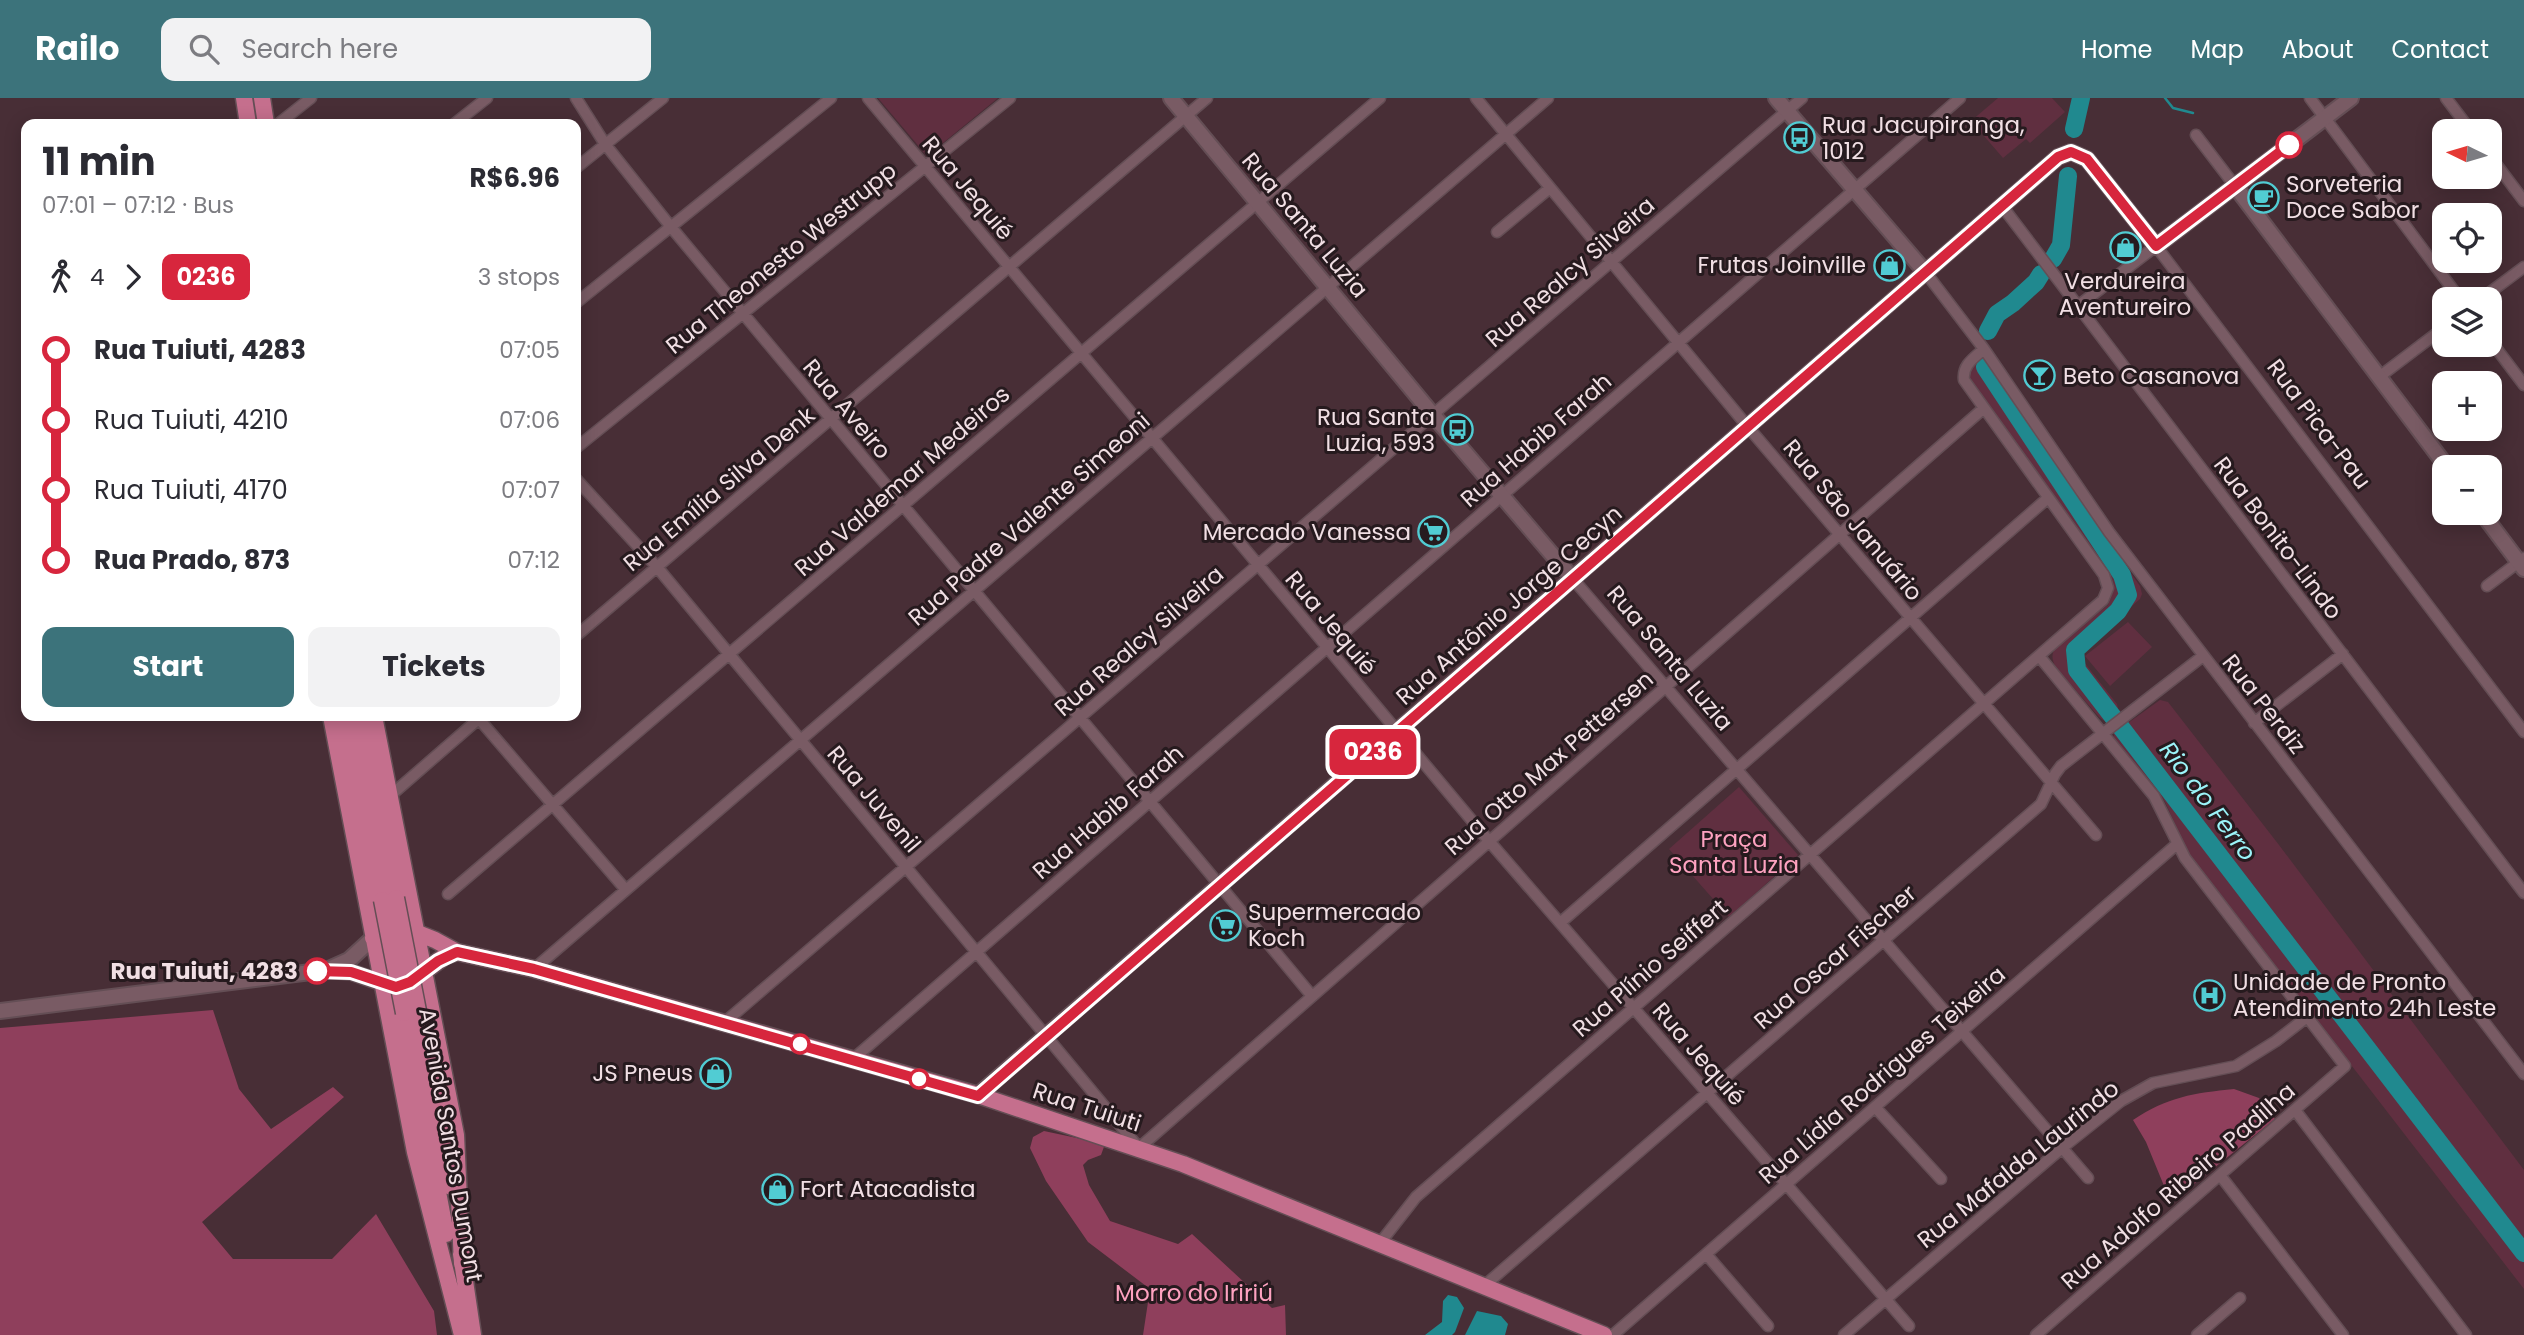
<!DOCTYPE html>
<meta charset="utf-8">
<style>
body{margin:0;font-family:Poppins,sans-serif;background:#f2f2f3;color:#2b2b33;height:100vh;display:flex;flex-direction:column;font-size:26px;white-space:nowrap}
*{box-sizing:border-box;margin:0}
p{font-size:23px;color:#7c7c81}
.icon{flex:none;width:38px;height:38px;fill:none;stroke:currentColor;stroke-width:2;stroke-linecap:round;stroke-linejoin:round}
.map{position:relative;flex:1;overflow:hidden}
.details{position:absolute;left:21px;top:21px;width:560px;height:602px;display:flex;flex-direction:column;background:#fff;border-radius:14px;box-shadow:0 4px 18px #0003}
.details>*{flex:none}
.badge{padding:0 14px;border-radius:10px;font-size:24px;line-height:46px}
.needle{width:46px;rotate:275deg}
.controls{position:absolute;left:2432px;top:21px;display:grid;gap:14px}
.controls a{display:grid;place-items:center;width:70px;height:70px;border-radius:14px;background:#fff;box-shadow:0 4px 18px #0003;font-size:35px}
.map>.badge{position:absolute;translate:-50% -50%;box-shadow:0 0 0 4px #fff}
.legs{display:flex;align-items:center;gap:10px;height:77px;padding:0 21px;font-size:23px}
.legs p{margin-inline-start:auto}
.summary{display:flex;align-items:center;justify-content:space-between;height:119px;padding:0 21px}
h1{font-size:38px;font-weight:700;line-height:52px}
.button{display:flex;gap:14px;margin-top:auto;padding:14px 21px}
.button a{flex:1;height:80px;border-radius:14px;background:#3c737b;color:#fff;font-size:28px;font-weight:700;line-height:80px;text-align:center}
.button a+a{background:#f2f2f3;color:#2b2b33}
ul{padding:0 21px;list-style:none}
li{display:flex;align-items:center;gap:24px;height:70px;font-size:26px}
li i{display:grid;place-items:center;width:10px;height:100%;margin:0 9px;background:currentColor}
li i::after{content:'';width:18px;height:18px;margin:-9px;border:5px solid;border-radius:50%;background:#fff}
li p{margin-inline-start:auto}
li:first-child i{background:linear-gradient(#0000 50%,currentColor 0)}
li:last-child i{background:linear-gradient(currentColor 50%,#0000 0)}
header{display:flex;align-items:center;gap:42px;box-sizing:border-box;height:98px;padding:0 35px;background:#3c737b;color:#fff}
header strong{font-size:33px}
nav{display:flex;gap:38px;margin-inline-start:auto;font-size:24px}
.search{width:490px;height:63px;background:#f2f2f3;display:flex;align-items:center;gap:18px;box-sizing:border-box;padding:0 24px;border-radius:14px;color:#7c7c81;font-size:26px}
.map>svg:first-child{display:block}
.green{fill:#602f40}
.forest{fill:#8f3f5c}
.water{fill:#20898f}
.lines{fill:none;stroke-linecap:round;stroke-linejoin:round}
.stream{stroke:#20898f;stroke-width:2.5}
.river{stroke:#20898f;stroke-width:18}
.street-casing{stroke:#644e55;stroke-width:13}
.secondary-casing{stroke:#644e55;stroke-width:18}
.primary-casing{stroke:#644e55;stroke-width:19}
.street{stroke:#795b64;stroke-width:10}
.secondary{stroke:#795b64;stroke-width:14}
.primary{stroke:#c56f8d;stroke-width:16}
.primary-bridge-casing{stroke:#644e55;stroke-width:19;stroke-linecap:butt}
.primary-bridge{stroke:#c56f8d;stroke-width:16}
.line-1-casing{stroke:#fff;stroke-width:16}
.line-1{stroke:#d7263d;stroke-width:10}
.stop-1-dot{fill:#fff;stroke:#d7263d;stroke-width:3.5}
.labels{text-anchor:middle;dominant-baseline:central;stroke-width:6;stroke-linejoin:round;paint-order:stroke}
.poi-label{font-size:23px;fill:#f1dfe4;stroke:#261a1e;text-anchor:start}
.street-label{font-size:23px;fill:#f1dfe4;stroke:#261a1e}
.park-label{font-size:23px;fill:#fea2c0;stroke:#261a1e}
.stop-label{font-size:23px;font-weight:bold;fill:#f1dfe4;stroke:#261a1e;text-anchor:end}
.water-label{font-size:24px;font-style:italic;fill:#9bf4f9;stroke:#261a1e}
</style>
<header>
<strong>Railo</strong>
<div class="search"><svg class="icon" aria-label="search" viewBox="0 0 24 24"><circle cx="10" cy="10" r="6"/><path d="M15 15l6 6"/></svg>Search here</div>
<nav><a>Home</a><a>Map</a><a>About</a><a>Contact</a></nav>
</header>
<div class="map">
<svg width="2524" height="1237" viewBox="0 0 2524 1237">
<rect width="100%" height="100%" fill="#482e36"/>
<!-- green -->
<path class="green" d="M878 0H998L927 58Z
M1998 0H2052L2065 14 2030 45 2026 41 2003 60 1971 23Z
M1978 262 1983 263 2140 488 2142 496 2140 501 2079 554 2080 559 2117 606 2119 615 2114 621 2106 624 2099 619 2056 570C2051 560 2051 555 2058 546L2108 507 2114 490 2111 481 1968 280V271Z
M2128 524 2152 549 2110 588 2085 558Z
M2160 602 2168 604 2279 747 2524 1072V1191L2189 757 2165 704 2113 642 2114 635Z
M1739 689 1798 757 1729 819 1669 751Z"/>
<!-- forest -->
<path class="forest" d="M213 912 239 991 271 1031 333 989 344 999 202 1124 233 1161H332L376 1116 434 1213 437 1237H0V930Z
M2234 991 2259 1000 2275 1021 2179 1098 2169 1100 2146 1044 2133 1022C2167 999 2194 995 2234 991Z
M1044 1033 1105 1046 1101 1057 1088 1062 1083 1067 1089 1087 1110 1123 1178 1146 1192 1136 1272 1210 1285 1207 1286 1237H1143L1150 1191 1088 1144 1046 1083 1030 1050 1033 1039Z"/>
<!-- water -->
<path class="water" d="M1448 1197 1457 1199 1464 1210 1455 1234 1452 1237H1425L1442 1224 1443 1203Z
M1477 1213 1501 1218 1508 1226 1505 1237H1465Z"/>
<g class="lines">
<!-- stream -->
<path class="stream" d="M2165 0 2173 10 2193 15"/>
<!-- river -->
<path class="river" d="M2074 31 2081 0
M2053 161 2061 147 2068 78
M1988 233 1997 216 2013 205 2036 184 2041 176
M1985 269 2122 477 2128 497 2118 513 2075 552 2077 572 2524 1155"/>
<defs>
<path id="street" d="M576 0 605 46 671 129 1312 898
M868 0 1489 743 1909 1228
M1476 0 1748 329 2096 737
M2310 0 2460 201
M2446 0 2471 33
M278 26 311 0
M454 26 487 0
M2196 37 2235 88
M2490 58 2524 103
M576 70 663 0
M2002 108 2524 795
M1497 134 1550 90
M1926 175 1984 251 2109 434 2524 976
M2481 201 2524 169
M576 205 831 0
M2078 208 2156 148 2524 634
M2490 242 2524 287
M2379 279 2445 229
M576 350 1010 0
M576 381 657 469 1139 1050 1984 310
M1573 481 2088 1080
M2487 488 2524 460
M576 538 1207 0
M479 621 626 792
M2254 625 2343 556
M390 698 482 618
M448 796 1380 0
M1560 825 2048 400
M534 871 1548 0
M725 924 1802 0
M852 962 1960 0
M1875 1009 1941 1081
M2295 1012 2466 1237
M2220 1077 2343 1237
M1380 1145 1416 1099 2103 502 2108 490 2104 477 1964 282C1962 267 1974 260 1984 251
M1706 1156 1768 1228
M1484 1188 2041 706 2055 676 2061 668 2203 558
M1613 1237 2177 746
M1844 1237 2062 1050 2121 1003 2153 985 2236 968 2276 943 2307 919
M2036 1237 2345 968 2185 760 2154 698 2039 558
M2197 1237 2240 1200"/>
<path id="secondary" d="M1171 0 1433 317 1573 481
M1776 0 1926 175
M2235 88 2447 369
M2482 415 2524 471
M329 871 349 862 373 840
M0 913 327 872 351 874 382 885
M978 997 2058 59 2071 54 2087 61 2156 148 2351 0"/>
<path id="primary" d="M244 0 248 26
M262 0 266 26
M331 618 415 1054 462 1237
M347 618 382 802
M360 618 396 800
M374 618 456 1037 462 1166
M373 840 390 829 405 830 435 842 457 854 534 871 978 997 1183 1066 1604 1237
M418 878 445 858 457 854
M418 913 451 1089
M404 915 446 1136
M461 1156 473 1237"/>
</defs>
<!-- street casing -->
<use href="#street" class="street-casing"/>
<!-- secondary casing -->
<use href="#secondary" class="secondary-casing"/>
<!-- primary casing -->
<use href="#primary" class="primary-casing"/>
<!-- street -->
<use href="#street" class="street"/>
<!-- secondary -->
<use href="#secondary" class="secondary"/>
<!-- primary -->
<use href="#primary" class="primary"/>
<defs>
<path id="primary-bridge" d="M396 800 418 913
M382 802 404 915"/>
</defs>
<!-- primary-bridge casing -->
<use href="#primary-bridge" class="primary-bridge-casing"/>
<!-- primary-bridge -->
<use href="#primary-bridge" class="primary-bridge"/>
</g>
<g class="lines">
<defs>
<path id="line-1" d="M317 873 351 874 396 889 410 884 438 863 457 854 534 871 978 998 2058 59 2071 54 2087 61 2156 148 2289 47"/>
</defs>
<!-- line-1 casing -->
<use href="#line-1" class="line-1-casing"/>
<!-- line-1 -->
<use href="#line-1" class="line-1"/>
</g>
<!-- icons -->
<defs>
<symbol id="bus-ring" viewBox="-11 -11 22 22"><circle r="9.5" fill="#261a1e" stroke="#51ccd3" stroke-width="1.5"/><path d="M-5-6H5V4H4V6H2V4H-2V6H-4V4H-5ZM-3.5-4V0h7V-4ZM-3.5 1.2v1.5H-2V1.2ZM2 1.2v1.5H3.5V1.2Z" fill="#51ccd3"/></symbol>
<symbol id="cafe-ring" viewBox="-11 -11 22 22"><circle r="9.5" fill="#261a1e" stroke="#51ccd3" stroke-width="1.5"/><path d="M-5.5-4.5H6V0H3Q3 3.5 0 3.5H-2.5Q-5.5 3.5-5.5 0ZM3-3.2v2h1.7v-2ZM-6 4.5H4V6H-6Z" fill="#51ccd3"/></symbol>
<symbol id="shop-ring" viewBox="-11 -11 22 22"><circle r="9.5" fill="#261a1e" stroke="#51ccd3" stroke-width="1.5"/><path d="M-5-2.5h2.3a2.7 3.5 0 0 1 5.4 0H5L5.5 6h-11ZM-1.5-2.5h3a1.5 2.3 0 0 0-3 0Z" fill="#51ccd3"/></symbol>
<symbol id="bar-ring" viewBox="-11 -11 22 22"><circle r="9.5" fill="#261a1e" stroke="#51ccd3" stroke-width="1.5"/><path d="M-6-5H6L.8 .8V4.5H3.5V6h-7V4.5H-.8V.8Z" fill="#51ccd3"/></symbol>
<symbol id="supermarket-ring" viewBox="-11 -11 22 22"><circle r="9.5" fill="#261a1e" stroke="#51ccd3" stroke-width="1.5"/><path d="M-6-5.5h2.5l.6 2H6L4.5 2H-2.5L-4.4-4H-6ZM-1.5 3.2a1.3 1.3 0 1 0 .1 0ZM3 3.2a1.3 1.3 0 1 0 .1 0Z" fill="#51ccd3"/></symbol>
<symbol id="hospital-ring" viewBox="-11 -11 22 22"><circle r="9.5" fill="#261a1e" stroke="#51ccd3" stroke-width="1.5"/><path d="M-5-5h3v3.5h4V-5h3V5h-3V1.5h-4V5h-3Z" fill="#51ccd3"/></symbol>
</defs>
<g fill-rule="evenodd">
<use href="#bus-ring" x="1782" y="22" width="35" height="35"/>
<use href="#cafe-ring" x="2246" y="82" width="35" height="35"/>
<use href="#shop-ring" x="2108" y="132" width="35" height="35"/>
<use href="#shop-ring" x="1872" y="150" width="35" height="35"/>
<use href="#bar-ring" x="2022" y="260" width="35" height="35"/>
<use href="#bus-ring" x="1440" y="314" width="35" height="35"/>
<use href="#supermarket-ring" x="1416" y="416" width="35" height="35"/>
<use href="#supermarket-ring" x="1208" y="810" width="35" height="35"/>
<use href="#hospital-ring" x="2192" y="880" width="35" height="35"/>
<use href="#shop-ring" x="698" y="958" width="35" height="35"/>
<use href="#shop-ring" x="760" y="1074" width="35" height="35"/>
</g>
<!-- markers -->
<g class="stop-1-dot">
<circle cx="2289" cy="47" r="12"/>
<circle cx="317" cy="873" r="12"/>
<circle cx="800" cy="946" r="9"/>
<circle cx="919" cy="981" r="9"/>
</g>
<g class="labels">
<!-- poi labels -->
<g class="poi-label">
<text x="1822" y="27">Rua Jacupiranga,<tspan x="1822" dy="26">1012</tspan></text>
<text x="2286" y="86">Sorveteria<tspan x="2286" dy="26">Doce Sabor</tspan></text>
<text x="1866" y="167" text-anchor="end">Frutas Joinville</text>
<text x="2125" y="183" text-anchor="middle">Verdureira<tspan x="2125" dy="26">Aventureiro</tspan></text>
<text x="2063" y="278">Beto Casanova</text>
<text x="1435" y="319" text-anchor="end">Rua Santa<tspan x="1435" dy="26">Luzia, 593</tspan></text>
<text x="1411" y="434" text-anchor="end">Mercado Vanessa</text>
<text x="1248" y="814">Supermercado<tspan x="1248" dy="26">Koch</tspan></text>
<text x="2233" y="884">Unidade de Pronto<tspan x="2233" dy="26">Atendimento 24h Leste</tspan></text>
<text x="693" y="975" text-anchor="end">JS Pneus</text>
<text x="800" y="1091">Fort Atacadista</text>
</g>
<!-- street labels -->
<g class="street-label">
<text transform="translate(968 90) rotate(50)">Rua Jequié</text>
<text transform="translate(1305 127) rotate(50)">Rua Santa Luzia</text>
<text transform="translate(781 160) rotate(-39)">Rua Theonesto Westrupp</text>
<text transform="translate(1570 174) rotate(-41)">Rua Realcy Silveira</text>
<text transform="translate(847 311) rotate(50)">Rua Aveiro</text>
<text transform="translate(2319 326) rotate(53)">Rua Pica-Pau</text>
<text transform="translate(1536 342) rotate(-41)">Rua Habib Farah</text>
<text transform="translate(902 383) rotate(-41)">Rua Valdemar Medeiros</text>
<text transform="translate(719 391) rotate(-40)">Rua Emília Silva Denk</text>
<text transform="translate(1029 421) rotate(-41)">Rua Padre Valente Simeoni</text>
<text transform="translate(1853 422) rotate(50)">Rua São Januário</text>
<text transform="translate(2278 440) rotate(53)">Rua Bonito-Lindo</text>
<text transform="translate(1509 507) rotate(-41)">Rua Antônio Jorge Cecyn</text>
<text transform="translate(1331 525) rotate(50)">Rua Jequié</text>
<text transform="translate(1139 543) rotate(-41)">Rua Realcy Silveira</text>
<text transform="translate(1670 560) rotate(50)">Rua Santa Luzia</text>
<text transform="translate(2264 606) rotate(52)">Rua Perdiz</text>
<text transform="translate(1549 665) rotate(-41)">Rua Otto Max Pettersen</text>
<text transform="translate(874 701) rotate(50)">Rua Juvenil</text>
<text transform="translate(1108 714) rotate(-41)">Rua Habib Farah</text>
<text transform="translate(1835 859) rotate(-41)">Rua Oscar Fischer</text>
<text transform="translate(1650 870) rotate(-41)">Rua Plínio Seiffert</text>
<text transform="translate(1699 956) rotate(49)">Rua Jequié</text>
<text transform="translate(1882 977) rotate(-41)">Rua Lídia Rodrigues Teixeira</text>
<text transform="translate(1087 1009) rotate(18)">Rua Tuiuti</text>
<text transform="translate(451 1047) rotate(80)">Avenida Santos Dumont</text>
<text transform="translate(2018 1066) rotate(-39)">Rua Mafalda Laurindo</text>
<text transform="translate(2178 1088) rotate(-41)">Rua Adolfo Ribeiro Padilha</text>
</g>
<!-- park labels -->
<g class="park-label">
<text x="1734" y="741">Praça<tspan x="1734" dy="26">Santa Luzia</tspan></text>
<text x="1194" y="1195">Morro do Iririú</text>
</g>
<!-- stop labels -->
<g class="stop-label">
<text x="298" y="873">Rua Tuiuti, 4283</text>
</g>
<!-- water labels -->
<g class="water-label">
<text transform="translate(2208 703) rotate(53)">Rio do Ferro</text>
</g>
</g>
</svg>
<div class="controls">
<a><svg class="needle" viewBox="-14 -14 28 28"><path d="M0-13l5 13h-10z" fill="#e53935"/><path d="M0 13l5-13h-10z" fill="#7c7c81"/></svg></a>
<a><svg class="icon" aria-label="locate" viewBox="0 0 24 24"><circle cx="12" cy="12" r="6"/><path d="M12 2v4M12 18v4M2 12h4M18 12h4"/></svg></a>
<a><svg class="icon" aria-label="layers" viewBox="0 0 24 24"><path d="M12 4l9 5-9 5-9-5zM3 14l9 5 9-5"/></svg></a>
<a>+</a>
<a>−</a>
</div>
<b class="badge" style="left:1373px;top:654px;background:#d7263d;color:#fff">0236</b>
<section class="details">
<div class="summary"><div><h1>11 min</h1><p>07:01 – 07:12 · Bus</p></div><b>R$6.96</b></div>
<div class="legs"><svg class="icon" aria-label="walk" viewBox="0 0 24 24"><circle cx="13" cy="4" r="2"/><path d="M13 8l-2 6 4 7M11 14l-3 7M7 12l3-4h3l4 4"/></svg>4<svg class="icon" aria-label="forward" viewBox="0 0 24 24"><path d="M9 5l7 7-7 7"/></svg><b class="badge" style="background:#d7263d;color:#fff">0236</b><p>3 stops</p></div>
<ul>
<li><i style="color:#d7263d"></i><b>Rua Tuiuti, 4283</b><p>07:05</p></li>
<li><i style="color:#d7263d"></i><span>Rua Tuiuti, 4210</span><p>07:06</p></li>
<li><i style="color:#d7263d"></i><span>Rua Tuiuti, 4170</span><p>07:07</p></li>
<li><i style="color:#d7263d"></i><b>Rua Prado, 873</b><p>07:12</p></li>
</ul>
<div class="button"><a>Start</a><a>Tickets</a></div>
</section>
</div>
